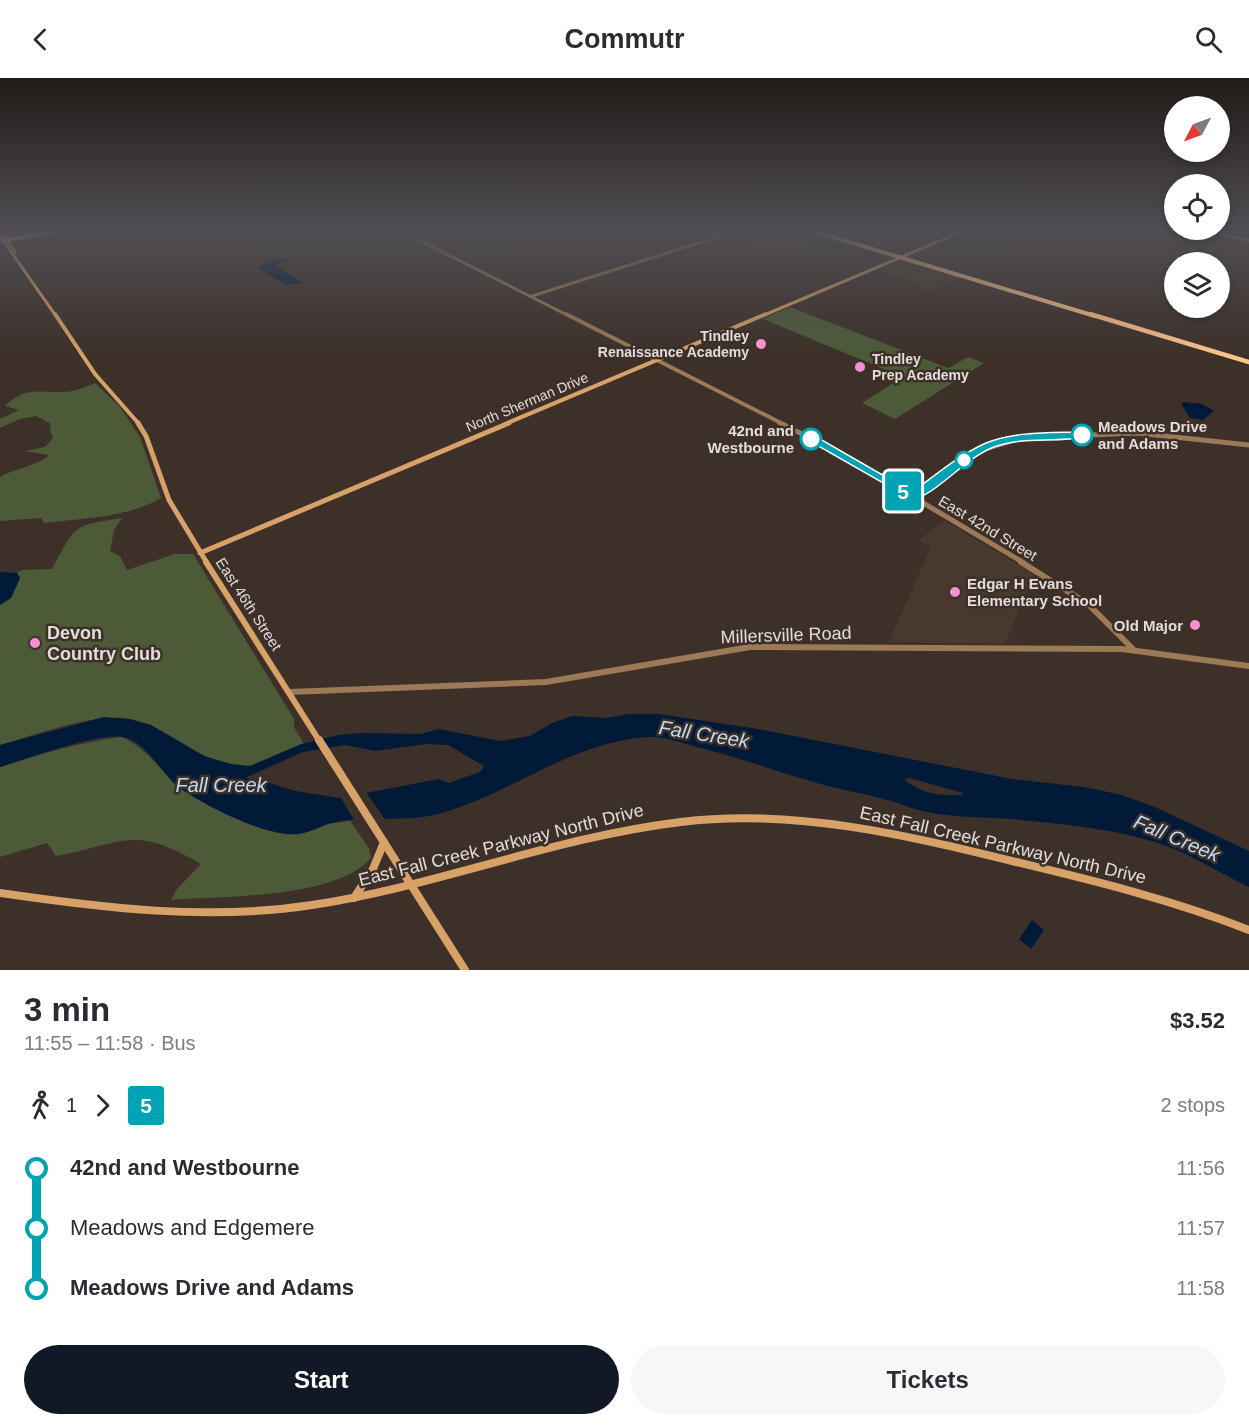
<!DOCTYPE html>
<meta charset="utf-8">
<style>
body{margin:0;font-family:Helvetica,sans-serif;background:#f7f7f7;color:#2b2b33;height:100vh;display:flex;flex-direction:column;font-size:22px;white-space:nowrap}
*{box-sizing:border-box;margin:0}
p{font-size:20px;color:#7c7c81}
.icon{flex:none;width:33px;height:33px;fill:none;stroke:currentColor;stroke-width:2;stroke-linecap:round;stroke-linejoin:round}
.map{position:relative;height:892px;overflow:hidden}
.side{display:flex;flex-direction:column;background:#fff;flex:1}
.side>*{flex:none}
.badge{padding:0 12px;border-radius:4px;font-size:21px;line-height:39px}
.needle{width:39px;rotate:229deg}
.fabs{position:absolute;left:1164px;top:18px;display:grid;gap:12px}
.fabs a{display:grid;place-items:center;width:66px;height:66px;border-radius:50%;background:#fff;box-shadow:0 3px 9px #0003;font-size:30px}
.map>.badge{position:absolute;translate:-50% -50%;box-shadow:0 0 0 3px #fff}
.legs{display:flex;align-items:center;gap:9px;height:66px;padding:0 24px;font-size:20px}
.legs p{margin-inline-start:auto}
.overview{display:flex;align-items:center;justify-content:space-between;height:102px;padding:0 24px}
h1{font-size:33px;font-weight:700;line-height:45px}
.action{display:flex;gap:12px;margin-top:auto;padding:12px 24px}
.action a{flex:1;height:69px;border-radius:36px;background:#111827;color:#fff;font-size:24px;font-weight:700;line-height:69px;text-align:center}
.action a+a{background:#f7f7f7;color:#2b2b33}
ul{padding:0 24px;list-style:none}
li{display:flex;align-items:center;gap:21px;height:60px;font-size:22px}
li i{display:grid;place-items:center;width:9px;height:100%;margin:0 8px;background:currentColor}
li i::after{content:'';width:15px;height:15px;margin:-8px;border:4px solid;border-radius:50%;background:#fff}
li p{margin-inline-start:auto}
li:first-child i{background:linear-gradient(#0000 50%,currentColor 0)}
li:last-child i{background:linear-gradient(currentColor 50%,#0000 0)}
header{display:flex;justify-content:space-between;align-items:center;height:78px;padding:0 24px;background:#fff;font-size:27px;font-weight:700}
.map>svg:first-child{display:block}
.commercial{fill:#443829}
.built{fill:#49382e}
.green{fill:#4c5a38}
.water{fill:#001a38;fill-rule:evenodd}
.pier{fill:#3c3029}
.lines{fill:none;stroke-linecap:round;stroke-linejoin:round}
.tertiary-far3{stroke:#9c7957;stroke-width:3}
.tertiary-far2{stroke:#9c7957;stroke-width:4}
.tertiary-far1{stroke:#9c7957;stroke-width:5}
.tertiary{stroke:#9c7957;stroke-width:6}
.secondary-far4{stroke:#d7a168;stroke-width:3}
.secondary-far3{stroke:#d7a168;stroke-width:4}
.secondary-far2{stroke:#d7a168;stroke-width:5}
.secondary-far1{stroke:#d7a168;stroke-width:6}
.secondary{stroke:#d7a168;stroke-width:8}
.primary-far1{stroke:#fbc389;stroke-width:4}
.primary{stroke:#fbc389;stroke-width:4.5}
.line-1{fill:#00a3b4;stroke:#fff;stroke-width:1.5}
.poi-dot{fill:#f491d3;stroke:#3c3029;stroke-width:2}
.stop-1-dot{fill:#fff;stroke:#00a3b4;stroke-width:3}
.labels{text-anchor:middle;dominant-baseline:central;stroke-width:5;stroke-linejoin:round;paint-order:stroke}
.far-poi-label{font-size:14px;font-weight:bold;fill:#e4dcd8;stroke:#3c3029;text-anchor:end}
.far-street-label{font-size:14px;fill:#e4dcd8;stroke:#3c3029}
.stop-label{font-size:15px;font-weight:bold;fill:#e4dcd8;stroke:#3c3029;text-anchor:start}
.street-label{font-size:15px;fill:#e4dcd8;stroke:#3c3029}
.poi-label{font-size:15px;font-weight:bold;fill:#e4dcd8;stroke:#3c3029;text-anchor:start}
.near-poi-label{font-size:18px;font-weight:bold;fill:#e4dcd8;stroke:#3c3029;text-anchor:start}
.near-street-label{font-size:18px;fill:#e4dcd8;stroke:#3c3029}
.near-water-label{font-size:20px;font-style:italic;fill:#c3daf5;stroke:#3c3029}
</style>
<header><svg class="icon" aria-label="back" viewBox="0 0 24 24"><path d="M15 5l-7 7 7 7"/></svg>Commutr<svg class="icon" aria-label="search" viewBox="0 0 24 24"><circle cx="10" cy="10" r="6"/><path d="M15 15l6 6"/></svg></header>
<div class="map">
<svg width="1249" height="892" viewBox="0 0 1249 892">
<rect width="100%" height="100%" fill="#3c3029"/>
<!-- commercial -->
<path class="commercial" d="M901 181 964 198 930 214 917 210 921 207 877 191Z"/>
<!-- built -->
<path class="built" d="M738 153H811L832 159 784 176 725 157Z
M944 442 1034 496 1005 566 889 564 930 470 919 462Z"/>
<!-- green -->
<path class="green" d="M790 229 948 290 968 279 984 285 895 341 862 325 903 299 763 241Z
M95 305 120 329 140 359 161 420C128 440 82 440 44 445L41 440 0 443V399C13 391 42 386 49 377L25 373 45 369 53 360 50 353 51 346 36 338 20 341 0 350V341L19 332 5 328C25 308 40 315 63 314 74 314 85 309 95 305Z
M122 440 114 452 110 473 120 478 127 492 175 476H193L294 641V649L304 666C287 670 263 687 248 688 202 690 172 649 130 641 95 634 35 657 0 667V527L11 520 20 500 17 495 22 492 52 491C77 447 70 448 122 440Z
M122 659C146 671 156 686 173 704 186 717 255 752 273 753 299 754 325 745 350 743L369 770 371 780C336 821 223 818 171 822L177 811 201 786C133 746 125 765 56 778L47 765 0 779V689C41 676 80 664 122 659Z"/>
<!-- water -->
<path class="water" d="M290 181 276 188 303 205 321 203 286 207 257 190 271 183Z
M1184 324 1202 326 1214 333 1203 342 1190 340 1181 326Z
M0 494 17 495 20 500 11 520 0 527Z
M629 636H659L758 651 1012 701 1084 709 1122 717 1157 730 1249 773V809C1224 797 1198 781 1172 770 1125 752 1071 747 1022 742 988 738 956 741 923 733 912 731 902 726 891 723 864 715 835 711 807 702 773 692 740 680 705 671 687 667 666 658 647 659 572 664 512 715 442 735 408 745 371 737 336 744 323 746 311 755 298 756 268 760 200 726 176 707 160 693 146 663 122 659 96 655 27 681 0 689V667L104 639 129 641 151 647 204 678 231 686 250 688 301 666 339 657 361 655 420 656 439 651 500 663 530 658 550 646 572 638 606 640ZM427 666 448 667 484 688 480 694 449 705 439 701 428 703 340 720 295 713 260 702 245 700 303 674 345 667 375 673ZM910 700 963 715 962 717C941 718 920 716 904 701Z
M1032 842 1044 852 1031 871 1019 861Z"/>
<!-- pier -->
<path class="pier" d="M364 711 386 743 356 745 339 717Z"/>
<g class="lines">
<!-- tertiary-far3 -->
<path class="tertiary-far3" d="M401 153 569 238
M532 218 736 153"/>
<!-- tertiary-far2 -->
<path class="tertiary-far2" d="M566 236 783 346"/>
<!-- tertiary-far1 -->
<path class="tertiary-far1" d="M780 345 836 373 1024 485
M913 419 975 374 1021 360 1137 355 1249 367"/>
<!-- tertiary -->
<path class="tertiary" d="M1021 484 1088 526 1134 572
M289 614 546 604 750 569 1122 571 1249 588"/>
<!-- secondary-far4 -->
<path class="secondary-far4" d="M2 153 15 174 13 175
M1207 153 1249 162
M0 158 56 238
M762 238 963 153"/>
<!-- secondary-far3 -->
<path class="secondary-far3" d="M55 236 95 296 139 346
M505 346 766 236"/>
<!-- secondary-far2 -->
<path class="secondary-far2" d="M138 345 146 358 169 422 207 485
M200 475 509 345"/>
<!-- secondary-far1 -->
<path class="secondary-far1" d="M206 484 320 664"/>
<!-- secondary -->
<path class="secondary" d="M319 662 465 892
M0 815C103 830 208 843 312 827 437 808 555 759 681 744 794 730 906 757 1016 784 1095 803 1173 822 1249 852
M354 820 373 791 384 764"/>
<!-- primary-far1 -->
<path class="primary-far1" d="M813 153 1095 238
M0 163 58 153"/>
<!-- primary -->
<path class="primary" d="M1090 236 1249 284"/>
</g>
<!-- sky -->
<linearGradient id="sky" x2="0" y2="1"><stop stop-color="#211a17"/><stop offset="0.55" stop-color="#504e54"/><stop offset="1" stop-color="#504e54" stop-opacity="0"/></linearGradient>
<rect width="1249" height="277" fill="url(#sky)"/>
<!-- line-1 -->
<path class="line-1" d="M1082 354 1085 355V359C1055 365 1023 358 994 369 965 380 939 414 913 422L806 361 815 358 912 414C936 397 959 377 986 365 1015 353 1051 355 1082 354Z"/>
<!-- markers -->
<g class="poi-dot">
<circle cx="761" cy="266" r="6"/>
<circle cx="860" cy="289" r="6"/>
<circle cx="955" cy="514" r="6"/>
<circle cx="1195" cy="547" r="6"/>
<circle cx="35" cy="565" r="6"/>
</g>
<g class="stop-1-dot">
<circle cx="1082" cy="357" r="10"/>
<circle cx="811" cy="361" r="10"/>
<circle cx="964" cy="382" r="8"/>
</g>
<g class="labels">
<!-- far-poi labels -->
<g class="far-poi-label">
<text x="749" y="258">Tindley<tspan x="749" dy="16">Renaissance Academy</tspan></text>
<text x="872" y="281" text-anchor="start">Tindley<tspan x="872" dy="16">Prep Academy</tspan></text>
</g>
<!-- far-street labels -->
<g class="far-street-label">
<text transform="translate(527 324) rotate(-23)">North Sherman Drive</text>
</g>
<!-- stop labels -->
<g class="stop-label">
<text x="1098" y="348">Meadows Drive<tspan x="1098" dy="17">and Adams</tspan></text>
<text x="794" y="352" text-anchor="end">42nd and<tspan x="794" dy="17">Westbourne</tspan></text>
</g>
<!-- street labels -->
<g class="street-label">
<text transform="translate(988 450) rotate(31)">East 42nd Street</text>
<text transform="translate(249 526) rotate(57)">East 46th Street</text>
</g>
<!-- poi labels -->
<g class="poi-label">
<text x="967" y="505">Edgar H Evans<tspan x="967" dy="17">Elementary School</tspan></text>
<text x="1183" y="547" text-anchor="end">Old Major</text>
</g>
<!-- near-poi labels -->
<g class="near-poi-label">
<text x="47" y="555">Devon<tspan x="47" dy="21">Country Club</tspan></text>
</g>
<!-- near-street labels -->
<g class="near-street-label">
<text transform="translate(786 557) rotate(-2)">Millersville Road</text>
<text transform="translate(501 767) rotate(-14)">East Fall Creek Parkway North Drive</text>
<text transform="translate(1003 767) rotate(13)">East Fall Creek Parkway North Drive</text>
</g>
<!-- near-water labels -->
<g class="near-water-label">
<text transform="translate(704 656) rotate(9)">Fall Creek</text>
<text x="221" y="707">Fall Creek</text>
<text transform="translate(1177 760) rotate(23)">Fall Creek</text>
</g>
</g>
</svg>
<div class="fabs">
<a><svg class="needle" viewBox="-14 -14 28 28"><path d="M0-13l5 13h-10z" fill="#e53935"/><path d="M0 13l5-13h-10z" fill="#7c7c81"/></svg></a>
<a><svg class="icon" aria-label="locate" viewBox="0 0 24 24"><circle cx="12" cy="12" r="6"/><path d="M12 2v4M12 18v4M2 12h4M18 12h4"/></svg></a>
<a><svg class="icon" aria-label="layers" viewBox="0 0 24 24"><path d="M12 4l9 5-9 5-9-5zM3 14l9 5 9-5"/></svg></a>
</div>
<b class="badge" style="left:903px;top:413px;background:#00a3b4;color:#fff">5</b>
</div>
<section class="side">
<div class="overview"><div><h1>3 min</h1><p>11:55 – 11:58 · Bus</p></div><b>$3.52</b></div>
<div class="legs"><svg class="icon" aria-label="walk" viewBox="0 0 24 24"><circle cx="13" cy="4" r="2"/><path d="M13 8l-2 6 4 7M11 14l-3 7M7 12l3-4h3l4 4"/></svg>1<svg class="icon" aria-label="forward" viewBox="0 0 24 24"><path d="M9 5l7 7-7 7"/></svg><b class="badge" style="background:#00a3b4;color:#fff">5</b><p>2 stops</p></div>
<ul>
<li><i style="color:#00a3b4"></i><b>42nd and Westbourne</b><p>11:56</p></li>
<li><i style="color:#00a3b4"></i><span>Meadows and Edgemere</span><p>11:57</p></li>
<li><i style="color:#00a3b4"></i><b>Meadows Drive and Adams</b><p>11:58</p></li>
</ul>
<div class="action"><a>Start</a><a>Tickets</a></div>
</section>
